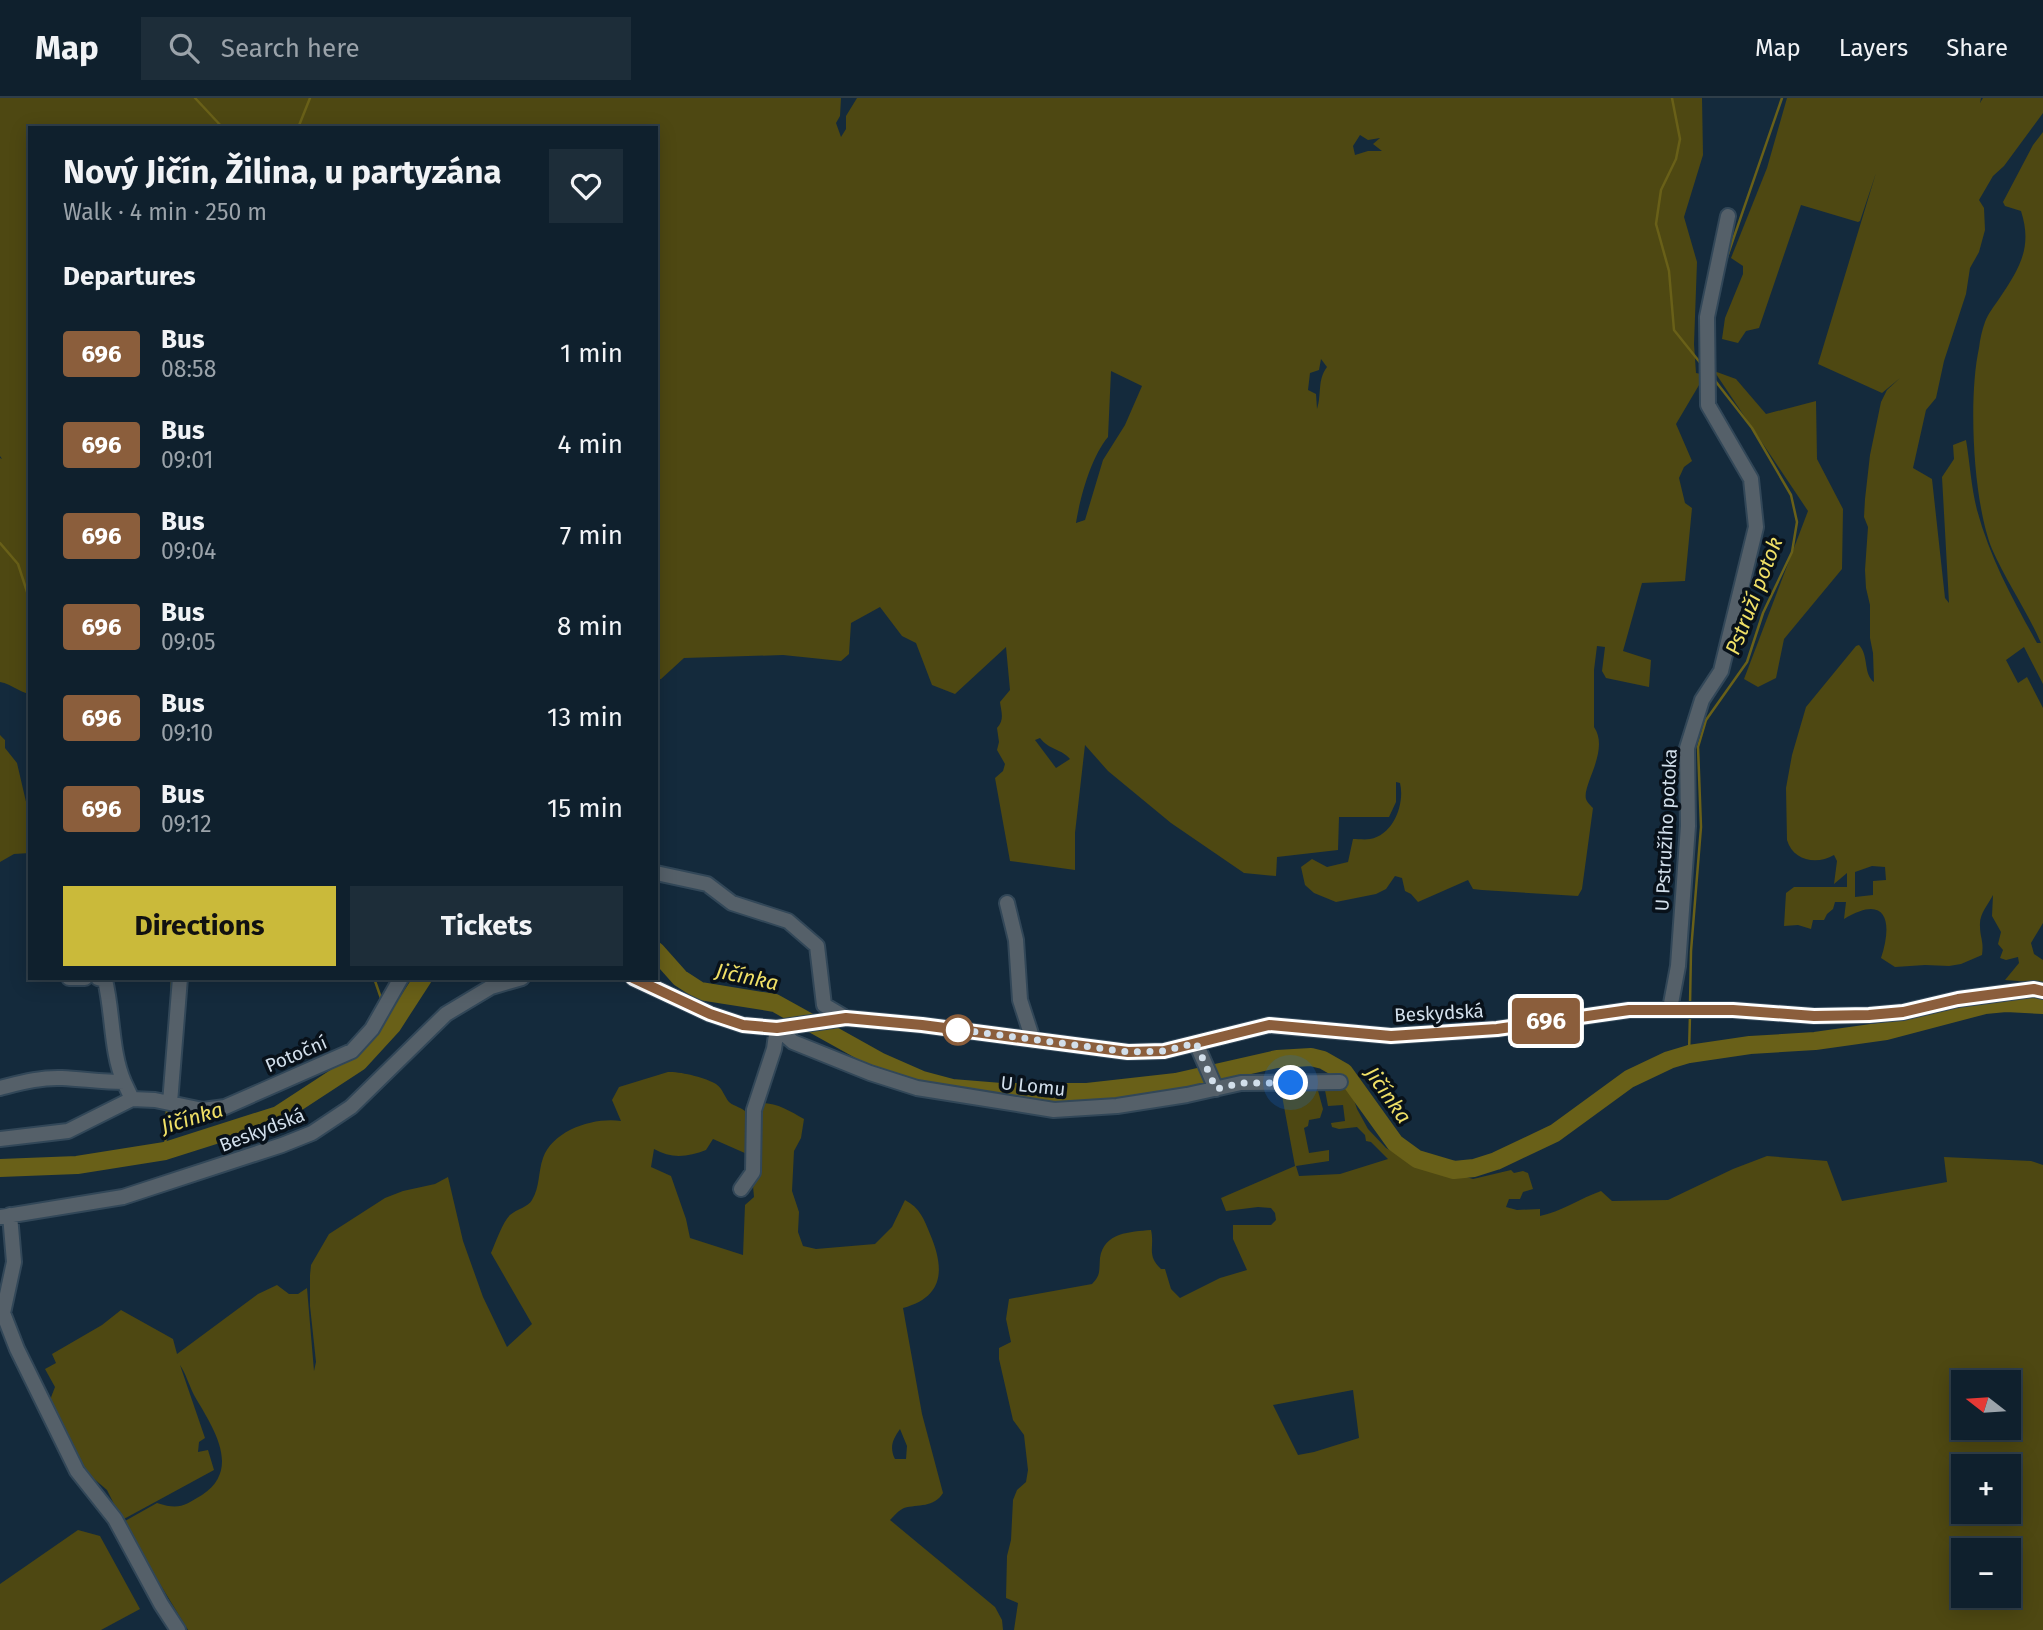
<!DOCTYPE html>
<meta charset="utf-8">
<style>
body{margin:0;font-family:"Fira Sans",sans-serif;background:#1d2d39;color:#f1f3f6;height:100vh;display:flex;flex-direction:column;font-size:26px;white-space:nowrap}
*{box-sizing:border-box;margin:0}
p{font-size:23px;color:#9ba3aa}
.icon{flex:none;width:38px;height:38px;fill:none;stroke:currentColor;stroke-width:2;stroke-linecap:round;stroke-linejoin:round}
.map{position:relative;flex:1;overflow:hidden}
.details{position:absolute;left:28px;top:28px;width:630px;height:854px;display:flex;flex-direction:column;background:#0f202d;border-radius:0px;box-shadow:0 4px 18px #0003,0 0 0 2px #2f3e49}
.details>*{flex:none}
.badge{padding:0 14px;border-radius:5px;font-size:24px;line-height:46px}
.needle{width:46px;rotate:287deg}
.fabs{position:absolute;left:1951px;top:1272px;display:grid;gap:14px}
.fabs a{display:grid;place-items:center;width:70px;height:70px;border-radius:0px;background:#0f202d;box-shadow:0 4px 18px #0003,0 0 0 2px #2f3e49;font-size:35px}
.you{position:absolute;width:35px;height:35px;margin:-18px;border:5px solid #fff;border-radius:50%;background:#1a73e8;box-shadow:0 0 0 10px #1a73e833}
.map>.badge{position:absolute;translate:-50% -50%;box-shadow:0 0 0 4px #fff}
h2{padding:0 35px;font-size:26px;line-height:63px}
.round{display:grid;place-items:center;flex:none;width:74px;height:74px;border-radius:0px;background:#1d2d39}
.overview{display:flex;align-items:center;justify-content:space-between;height:119px;padding:0 35px}
h1{font-size:33px;font-weight:700;line-height:52px}
.action{display:flex;gap:14px;margin-top:auto;padding:14px 35px}
.action a{flex:1;height:80px;border-radius:0px;background:#caba3a;color:#111;font-size:28px;font-weight:700;line-height:80px;text-align:center}
.action a+a{background:#1d2d39;color:#f1f3f6}
ul{padding:0;list-style:none}
li{display:flex;align-items:center;gap:21px;height:91px;padding:0 35px}
li div{flex:1}
li b{display:block;font-size:26px}
li em{font-style:normal}
li .badge{min-width:77px;font-weight:700;text-align:center}
header{display:flex;align-items:center;gap:42px;box-sizing:border-box;height:98px;padding:0 35px;background:#0f202d;border-bottom:2px solid #2f3e49}
header strong{font-size:33px}
nav{display:flex;gap:38px;margin-inline-start:auto;font-size:24px}
.search{width:490px;height:63px;background:#1d2d39;display:flex;align-items:center;gap:18px;box-sizing:border-box;padding:0 24px;border-radius:0px;color:#9ba3aa;font-size:26px}
.map>svg:first-child{display:block}
.green{fill:#4e4812;fill-rule:evenodd}
.lines{fill:none;stroke-linecap:round;stroke-linejoin:round}
.stream{stroke:#696018;stroke-width:2.5}
.river{stroke:#696018;stroke-width:18}
.minor-casing{stroke:#324758;stroke-width:18}
.minor{stroke:#556069;stroke-width:14}
.line-casing{stroke:#fff;stroke-width:16}
.line{stroke:#8b5e3c;stroke-width:10}
.walk{stroke:#d2dfeb;stroke-width:7;stroke-dasharray:0 12.6}
.stop-dot{fill:#fff;stroke:#8b5e3c;stroke-width:3.5}
.labels{text-anchor:middle;dominant-baseline:central;stroke-width:7;stroke-linejoin:round;paint-order:stroke}
.street-label{font-size:19px;fill:#d2dfeb;stroke:#08111a}
.water-label{font-size:21px;font-style:italic;fill:#f0e066;stroke:#08111a}
</style>
<header>
<strong>Map</strong>
<div class="search"><svg class="icon" aria-label="search" viewBox="0 0 24 24"><circle cx="10" cy="10" r="6"/><path d="M15 15l6 6"/></svg>Search here</div>
<nav><a>Map</a><a>Layers</a><a>Share</a></nav>
</header>
<div class="map">
<svg width="2043" height="1532" viewBox="0 0 2043 1532">
<rect width="100%" height="100%" fill="#142a3c"/>
<!-- green -->
<path class="green" d="M0 0H841L840 18 836 25 841 39 846 31V18L857 0H1702L1703 57 1684 119 1697 164 1694 246 1696 275 1701 276 1702 282 1676 326 1692 363 1684 369 1679 380 1685 405 1692 410 1685 483 1642 485 1623 553 1651 562 1649 589 1606 580 1602 573 1605 549 1597 548 1594 572V629C1610 652 1582 687 1586 701 1587 704 1591 708 1593 710L1582 791 1578 798 1482 792 1473 791 1468 782 1418 804 1411 796 1405 793 1402 780 1395 778 1386 791 1376 796 1336 804 1314 795 1305 787 1301 769 1312 761 1327 769 1348 764 1353 741C1358 741 1365 742 1370 741 1394 737 1405 705 1400 685L1396 684V704L1389 719H1339L1338 752 1277 759 1276 778 1244 775 1171 725 1108 673 1085 647 1075 735V772L1010 763 995 680 1003 673 1005 666 997 652 999 644 997 630C1005 622 1001 613 1000 604L1010 592 1006 549 955 596 932 587 916 545 902 538 880 509 851 525 849 556 841 563 783 557 684 560 661 581 656 582V30H30V596C18 594 12 586 0 584V360L2 361 0 358ZM1360 37 1368 42 1380 40 1373 46 1382 53H1368L1355 57 1353 48ZM1321 261 1327 269C1317 282 1322 296 1317 311L1316 296 1308 292 1310 275 1319 272ZM1111 273 1142 288 1125 327 1103 362 1085 422 1076 425C1080 400 1091 359 1108 339ZM1040 640C1049 652 1062 651 1070 661L1056 670 1035 642Z
M1787 0H1981L1980 5 1983 0H2043V15L2004 68 1993 78 1979 102 1984 110 1985 132 1979 154 1970 170 1966 196 1944 263 1936 300 1926 312 1913 370 1932 381 1945 500 1949 505 1942 379 1954 361 1953 347 1966 342C1970 365 1971 389 1977 412 1990 460 2013 502 2037 545H2041C2027 513 2006 483 1992 451 1973 404 1968 300 1979 250 1980 241 1982 232 1985 224 1988 216 1994 208 1999 201 2019 171 2033 150 2021 113L2005 108 2003 104 2033 47 2043 34V586L2024 549 2006 562 2018 585 2027 579 2043 610V825L2031 845 2034 856 2043 862V885L2005 882 2019 865 2018 859 2006 862 2000 860 2003 852 1998 846 2001 834 1992 818 1993 797C1988 807 1979 816 1980 828 1980 840 1984 843 1982 857L1961 866 1949 868 1925 867 1895 869 1881 860C1893 824 1887 795 1844 821L1846 804H1835L1833 811 1827 816 1824 822H1813L1811 831 1798 827 1784 828 1786 795 1794 789H1847V775L1834 786 1837 763 1834 757C1817 767 1793 763 1787 742L1786 690 1792 657 1806 609 1856 548 1859 547C1869 557 1863 576 1874 584L1873 555 1870 540V507L1866 490 1865 472 1868 429 1864 419 1865 401 1870 357 1881 304 1887 292 1900 280 1882 295 1818 266 1876 75 1860 123 1858 124 1801 107 1759 230 1746 233 1738 245 1722 241 1725 220 1743 176V168L1731 160 1767 70ZM1872 768 1885 769 1886 782 1873 783V797L1855 799V774Z
M1714 273 1736 281 1766 316 1816 303 1817 361 1843 411 1842 471 1784 541 1776 580 1758 589 1744 581 1808 413Z
M0 637 5 642V650L17 665 30 721V755L14 756 0 764Z
M668 974C679 973 707 980 716 986 723 991 724 998 729 1004 735 1009 742 1009 747 1015V1056L713 1041 706 1052C688 1059 671 1061 654 1051L651 1069 671 1078 686 1121 690 1140 743 1157 745 1107 754 1099 753 1088 756 1080 760 1005C776 1004 790 1013 804 1021L801 1040 794 1053 792 1093 799 1114 798 1134 803 1148 816 1151 875 1146 892 1129 905 1102C920 1110 924 1121 930 1136 945 1171 944 1199 903 1210L922 1316 943 1395C934 1410 918 1406 904 1410 899 1412 894 1418 890 1422L995 1509 1002 1522 1003 1532H188L124 1427 125 1423 157 1405C179 1412 184 1408 202 1397 243 1370 211 1327 194 1297 189 1287 186 1276 180 1267L205 1340 199 1344 198 1354 208 1352 214 1372 122 1422 107 1392 86 1374 57 1329 50 1302 55 1289 45 1271 56 1265 52 1256 102 1227 121 1212 173 1241 177 1256 258 1196 277 1187 289 1196H298L307 1190 314 1273 316 1264 310 1208V1177L311 1167 329 1136 385 1100 403 1093 435 1086 448 1079 463 1143 483 1199 507 1249 532 1226 491 1155C496 1144 502 1125 510 1117 517 1111 528 1109 532 1102 540 1089 538 1074 543 1060 553 1032 594 1019 621 1023L612 1002 619 989ZM900 1331 907 1348 906 1361H895C889 1349 893 1341 900 1331Z
M1343 985 1349 987 1357 1011 1368 1031 1386 1050 1408 1062 1473 1081 1511 1072 1514 1075 1523 1073 1528 1075 1533 1091 1523 1094 1520 1101H1509L1506 1109 1517 1112 1540 1111V1118C1560 1114 1581 1100 1601 1093L1612 1103 1668 1102 1733 1071 1767 1058 1827 1063 1842 1103 1947 1084 1944 1059 2031 1063 2043 1067V1532H1014L1018 1505 1006 1500 1007 1458 1011 1442 1013 1402 1017 1392 1026 1384 1028 1372 1024 1337 1013 1322 999 1261V1250L1011 1244 1006 1221 1009 1201 1092 1186C1101 1177 1099 1172 1100 1160 1104 1134 1130 1134 1151 1132 1155 1149 1146 1157 1161 1171H1165L1171 1191 1180 1200 1220 1180 1247 1172 1233 1141V1127H1271L1276 1122 1275 1115 1271 1110 1258 1109 1226 1113 1221 1100 1295 1068 1280 987 1317 989 1323 1011 1320 1020 1309 1022 1308 1028 1304 1030 1309 1055 1329 1052V1063L1296 1068 1299 1078 1340 1076 1388 1061 1371 1044 1366 1043 1365 1037 1357 1029 1339 1031 1332 1029 1331 1025 1345 1023 1343 1007 1328 1008 1324 987ZM1964 1284H2009V1330H1964ZM1353 1292 1359 1340 1314 1354 1298 1357 1273 1307ZM1964 1368H2009V1414H1964ZM1964 1452H2009V1498H1964Z
M78 1432 100 1438 140 1511 101 1532H0V1486Z"/>
<g class="lines">
<!-- stream -->
<path class="stream" d="M195 0 223 30
M1672 0 1680 41 1676 61 1661 92 1656 126 1669 173 1674 232 1702 267
M298 30 310 0
M1726 162 1782 0
M0 445 18 466 30 503
M374 880 382 903
M1690 907 1691 853 1701 729 1698 649 1706 622 1747 564 1763 515 1792 454 1797 424 1791 397 1752 330 1713 280
M171 912 172 880
M387 916 392 928
M1689 956 1690 917
M165 1053 167 1009"/>
<!-- river -->
<path class="river" d="M656 853 680 880 700 893 775 905 881 964 922 982 952 990 1001 994H1087L1176 984 1277 961 1311 959 1323 962 1344 974 1395 1045 1417 1061 1454 1072 1474 1070 1496 1063 1555 1035 1629 981 1669 962 1689 956 1750 947 1815 943 1886 933 1985 907 2006 905 2043 907
M0 1070 77 1067 165 1053 278 1017 359 964 392 928 423 880"/>
<defs>
<path id="minor" d="M656 775 707 786 732 805 788 823 817 848 824 907 846 920
M1007 805 1016 842 1020 902 1033 942
M69 880H85
M98 880 105 882C113 914 111 955 124 984
M633 880 710 916 743 927 777 930 846 920 922 927 1128 954 1164 953 1269 927 1391 938 1497 931 1629 912H1733L1814 918 1869 917 1903 914 1958 901 2034 891 2043 893
M1670 911 1678 868 1688 728 1687 650 1702 602 1721 573 1756 429 1751 381 1708 307 1707 219 1728 118
M777 930 793 944 870 975 917 990 1054 1012 1117 1008 1187 997 1241 985 1340 984
M1196 945 1216 991
M0 990C20 985 41 979 62 980 83 981 103 984 124 984L132 1001
M170 1005 180 880
M0 1041 68 1033 132 1001 155 1002 203 1012 225 1009 352 953 372 931 401 880
M741 1091 753 1074 754 1012 774 951 777 930
M10 1117 14 1164 3 1215 17 1251 77 1373 115 1421 161 1506 178 1532
M0 1119 123 1099 282 1047 312 1035 351 1009 446 916 491 889 522 880"/>
</defs>
<!-- minor casing -->
<use href="#minor" class="minor-casing"/>
<!-- minor -->
<use href="#minor" class="minor"/>
</g>
<g class="lines">
<defs>
<path id="line" d="M633 880 710 916 743 927 777 930 846 920 922 927 1128 954 1164 953 1269 927 1391 938 1497 931 1629 912H1733L1814 918 1869 917 1903 914 1958 901 2034 891 2043 893"/>
</defs>
<!-- line casing -->
<use href="#line" class="line-casing"/>
<!-- line -->
<use href="#line" class="line"/>
<!-- walk -->
<path class="walk" d="M958 932 954 931 1128 954 1164 953 1196 945 1216 991 1241 985H1291"/>
</g>
<!-- markers -->
<circle class="stop-dot" cx="958" cy="932" r="14"/>
<g class="labels">
<!-- street labels -->
<g class="street-label">
<text transform="translate(1666 732) rotate(-87)">U Pstružího potoka</text>
<text transform="translate(1439 915) rotate(-3)">Beskydská</text>
<text transform="translate(296 956) rotate(-23)">Potoční</text>
<text transform="translate(1033 988) rotate(6)">U Lomu</text>
<text transform="translate(262 1032) rotate(-21)">Beskydská</text>
</g>
<!-- water labels -->
<g class="water-label">
<text transform="translate(1754 498) rotate(-69)">Pstruží potok</text>
<text transform="translate(747 879) rotate(12)">Jičínka</text>
<text transform="translate(1388 997) rotate(55)">Jičínka</text>
<text transform="translate(192 1020) rotate(-17)">Jičínka</text>
</g>
</g>
</svg>
<div class="fabs">
<a><svg class="needle" viewBox="-14 -14 28 28"><path d="M0-13l5 13h-10z" fill="#e53935"/><path d="M0 13l5-13h-10z" fill="#9ba3aa"/></svg></a>
<a>+</a>
<a>−</a>
</div>
<div class="you" style="left:1291px;top:985px"></div>
<b class="badge" style="left:1546px;top:923px;background:#8b5e3c;color:#fff">696</b>
<section class="details">
<div class="overview"><div><h1>Nový Jičín, Žilina, u partyzána</h1><p>Walk · 4 min · 250 m</p></div><a class="round"><svg class="icon" aria-label="heart" viewBox="0 0 24 24"><path d="M12 20l-8-8c-3-5 5-10 8-4 3-6 11-1 8 4z"/></svg></a></div>
<h2>Departures</h2>
<ul>
<li><span class="badge" style="background:#8b5e3c;color:#fff">696</span><div><b>Bus</b><p>08:58</p></div><em>1 min</em></li>
<li><span class="badge" style="background:#8b5e3c;color:#fff">696</span><div><b>Bus</b><p>09:01</p></div><em>4 min</em></li>
<li><span class="badge" style="background:#8b5e3c;color:#fff">696</span><div><b>Bus</b><p>09:04</p></div><em>7 min</em></li>
<li><span class="badge" style="background:#8b5e3c;color:#fff">696</span><div><b>Bus</b><p>09:05</p></div><em>8 min</em></li>
<li><span class="badge" style="background:#8b5e3c;color:#fff">696</span><div><b>Bus</b><p>09:10</p></div><em>13 min</em></li>
<li><span class="badge" style="background:#8b5e3c;color:#fff">696</span><div><b>Bus</b><p>09:12</p></div><em>15 min</em></li>
</ul>
<div class="action"><a>Directions</a><a>Tickets</a></div>
</section>
</div>
